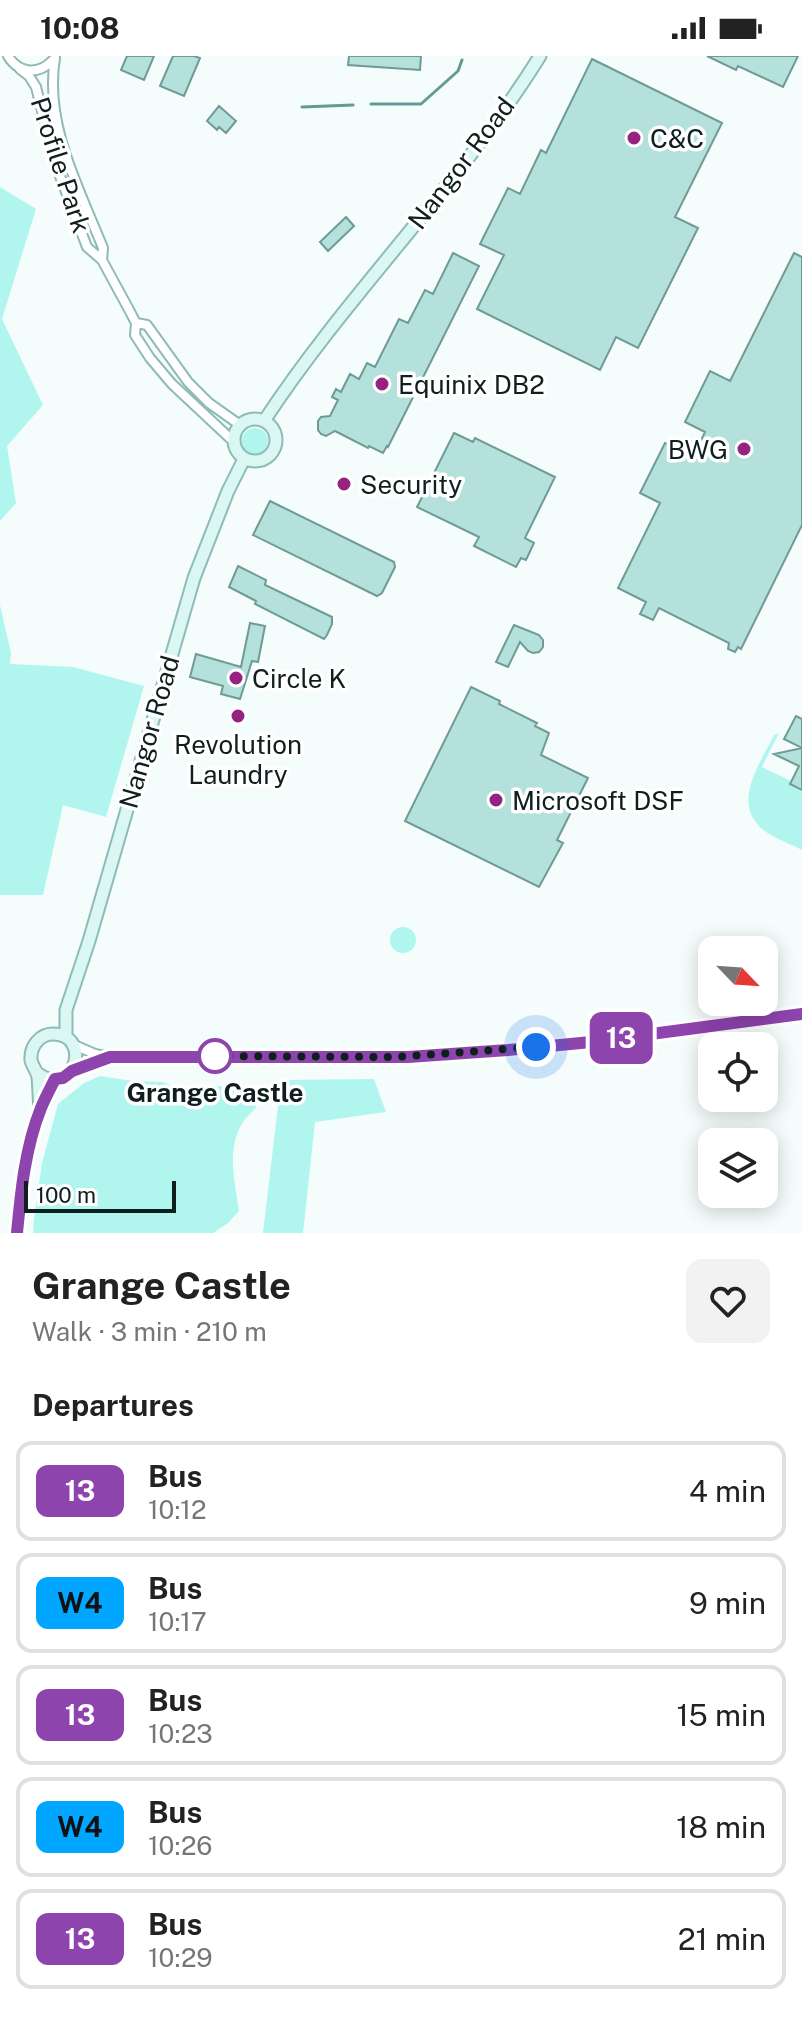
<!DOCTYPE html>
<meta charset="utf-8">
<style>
body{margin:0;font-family:"Public Sans",sans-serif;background:#f2f2f2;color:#222;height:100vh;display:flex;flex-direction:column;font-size:30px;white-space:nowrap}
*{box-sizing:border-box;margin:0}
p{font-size:26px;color:#767676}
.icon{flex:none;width:44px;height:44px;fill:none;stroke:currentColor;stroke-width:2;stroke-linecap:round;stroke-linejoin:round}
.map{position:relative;height:1177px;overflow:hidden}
.details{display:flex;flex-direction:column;background:#fff;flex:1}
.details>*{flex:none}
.badge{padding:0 16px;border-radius:12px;font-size:28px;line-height:52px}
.needle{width:52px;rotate:115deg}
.controls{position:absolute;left:698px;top:880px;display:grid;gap:16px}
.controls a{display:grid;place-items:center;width:80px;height:80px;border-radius:16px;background:#fff;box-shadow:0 4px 20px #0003;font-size:40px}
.scale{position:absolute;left:24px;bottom:20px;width:152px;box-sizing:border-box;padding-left:8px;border:4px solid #0e1f1e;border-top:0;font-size:22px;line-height:28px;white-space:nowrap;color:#0e1f1e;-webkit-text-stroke:6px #fff;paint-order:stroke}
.you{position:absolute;width:40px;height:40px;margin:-20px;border:6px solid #fff;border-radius:50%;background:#1a73e8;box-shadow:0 0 0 12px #1a73e833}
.map>.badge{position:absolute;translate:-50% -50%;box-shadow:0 0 0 4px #fff}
h2{padding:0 32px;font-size:30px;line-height:72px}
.round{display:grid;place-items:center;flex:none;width:84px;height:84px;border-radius:16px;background:#f2f2f2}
.head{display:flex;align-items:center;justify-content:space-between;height:136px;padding:0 32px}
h1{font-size:38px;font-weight:700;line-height:60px}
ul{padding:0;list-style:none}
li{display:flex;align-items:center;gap:24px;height:100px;margin:0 16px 12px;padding:0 16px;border:4px solid #e0e0e0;border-radius:16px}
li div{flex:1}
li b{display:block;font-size:30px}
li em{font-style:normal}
li .badge{min-width:88px;font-weight:700;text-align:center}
.status{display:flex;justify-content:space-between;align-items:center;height:56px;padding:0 40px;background:#fff;direction:ltr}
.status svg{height:22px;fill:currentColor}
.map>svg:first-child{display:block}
.green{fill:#b0f6ee}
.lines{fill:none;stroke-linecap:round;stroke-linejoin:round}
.stream{stroke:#639a94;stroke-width:3}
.building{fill:#b4e1db;stroke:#6f9a95;stroke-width:2}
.minor-casing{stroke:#8fbbb6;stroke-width:12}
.secondary-casing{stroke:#8fbbb6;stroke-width:15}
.minor{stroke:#fff;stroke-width:8}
.secondary{stroke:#daf7f4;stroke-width:11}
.line-casing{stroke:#fff;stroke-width:18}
.line{stroke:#8e44ad;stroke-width:12}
.walk{stroke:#0e1f1e;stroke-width:8;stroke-dasharray:0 14.4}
.poi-dot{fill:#972380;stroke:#fff;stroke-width:3}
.stop-dot{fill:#fff;stroke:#8e44ad;stroke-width:4}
.labels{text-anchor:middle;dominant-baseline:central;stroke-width:7;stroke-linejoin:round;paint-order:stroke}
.poi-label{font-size:26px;fill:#0e1f1e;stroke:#fff;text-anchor:start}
.street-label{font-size:26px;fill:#0e1f1e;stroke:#fff}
.stop-label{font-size:26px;font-weight:bold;fill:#0e1f1e;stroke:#fff}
</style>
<div class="status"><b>10:08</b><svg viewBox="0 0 49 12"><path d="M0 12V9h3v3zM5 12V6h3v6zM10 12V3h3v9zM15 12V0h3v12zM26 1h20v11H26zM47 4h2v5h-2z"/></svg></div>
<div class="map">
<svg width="802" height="1177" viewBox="0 0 802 1177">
<rect width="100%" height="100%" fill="#f4fdfc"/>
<!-- green -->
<path class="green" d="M0 131 36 153 2 263 43 349 7 390 16 447 0 465Z
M242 385a13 13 0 1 1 26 0a13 13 0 1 1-26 0Z
M0 549 11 597 10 608 73 611 144 630 106 761 63 749 43 839H0Z
M779 677 762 711 791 725 790 729 802 735V794C789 787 773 782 762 773 731 746 761 706 774 679Z
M390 884a13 13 0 1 1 26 0a13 13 0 1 1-26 0Z
M100 1020 133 1025 162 1026 188 1035 227 1029 249 1032 255 1036 256 1052C252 1056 246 1061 243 1066 226 1092 235 1127 239 1155L228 1167 213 1177H33L34 1163 42 1107 58 1048 84 1027Z
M374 1023 386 1056 315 1066 303 1177H263L281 1024Z"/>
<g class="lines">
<!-- stream -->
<path class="stream" d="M371 48H421L458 15 462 4
M302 51 353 49"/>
</g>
<!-- building -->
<path class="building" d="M127 0H154L144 24 121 14Z
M173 0H194L200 2 184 40 160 30Z
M349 0H421L420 14 348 9Z
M707 0H798L783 31 738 10 736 14Z
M592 3 722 67 675 161 698 172 638 292 616 281 600 314 477 253 504 199 480 188 508 132 520 138 541 94 546 97Z
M219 50 236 65 226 77 219 71 217 74 207 65Z
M346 161 354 170 328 195 320 186Z
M453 197 479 210 388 391 387 390 383 397 369 390 368 392 335 375 326 380 321 378 318 374V365L321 361 330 360 338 344 332 341 336 333 341 336 350 318 359 323 367 307 375 311 399 263 408 267 425 234 433 238Z
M794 197 802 201V469L741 593 738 591 735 596 728 593 729 587 659 552 653 564 640 558 646 546 618 532 660 447 640 437 665 387 685 396 690 385 699 389 705 376 685 366 710 315 730 325Z
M454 377 473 386 475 382 555 421 525 482 534 487 526 504 521 502 516 511 474 490 479 481 417 451Z
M270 445 394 506 395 511 382 537 377 540 253 479Z
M238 510 266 524 265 529 332 561V568L327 579 324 583 255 548 256 545 229 531Z
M250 567 265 570 258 606 252 605 240 643 221 638 223 630 190 621 196 598 241 611Z
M514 569 539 579 543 584V591L539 596 533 597 528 595 520 586 508 611 496 606Z
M471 631 500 645 499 648 537 667 535 670 549 677 541 699 588 722 557 784 563 787 539 831 405 765Z
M796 660 802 663V692L784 683Z
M802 692V734L790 728 799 710 774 698Z"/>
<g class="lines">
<defs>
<path id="minor" d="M8 0C19 18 39 19 53 4
M55 2C44 68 79 132 103 192L102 204
M20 13 29 20 36 31 55 107 87 191 102 204 127 250 136 267 135 279 150 302 172 328 234 386
M136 267 147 269 188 326 209 347 240 369
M72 988 95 998 110 1001H408L591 986 802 958
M72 1015 109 1002"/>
<path id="secondary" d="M234 384a21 21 0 1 1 42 0a21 21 0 1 1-42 0Z
M264 365C348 237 459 130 540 0
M66 981V954L89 885 194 522 228 435 244 403
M37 1017C75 1045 93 978 53 978 40 978 30 990 31 1004 32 1010 37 1015 38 1021 39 1032 39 1043 40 1053
M17 1177C20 1135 25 1091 41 1052 45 1042 50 1033 55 1023"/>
</defs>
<!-- minor casing -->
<use href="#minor" class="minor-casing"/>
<!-- secondary casing -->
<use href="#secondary" class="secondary-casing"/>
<!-- minor -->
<use href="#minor" class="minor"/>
<!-- secondary -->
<use href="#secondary" class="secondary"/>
</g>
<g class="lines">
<defs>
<path id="line" d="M17 1177C21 1135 25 1092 41 1052 45 1042 50 1033 55 1023L63 1022 72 1015 110 1001H408L508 994 591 986 802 958"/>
</defs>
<!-- line casing -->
<use href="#line" class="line-casing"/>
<!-- line -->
<use href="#line" class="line"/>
<!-- walk -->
<path class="walk" d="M215 1000 395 1001 536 991"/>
</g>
<!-- markers -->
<g class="poi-dot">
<circle cx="634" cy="82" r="8"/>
<circle cx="382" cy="328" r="8"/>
<circle cx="744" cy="393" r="8"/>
<circle cx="344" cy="428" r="8"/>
<circle cx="236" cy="622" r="8"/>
<circle cx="238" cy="660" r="8"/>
<circle cx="496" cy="744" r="8"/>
</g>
<circle class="stop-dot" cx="215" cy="1000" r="16"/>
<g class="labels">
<!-- poi labels -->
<g class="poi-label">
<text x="650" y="82">C&amp;C</text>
<text x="398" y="328">Equinix DB2</text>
<text x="728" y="393" text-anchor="end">BWG</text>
<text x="360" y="428">Security</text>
<text x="252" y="622">Circle K</text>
<text x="238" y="688" text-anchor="middle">Revolution<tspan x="238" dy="30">Laundry</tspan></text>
<text x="512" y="744">Microsoft DSF</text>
</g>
<!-- street labels -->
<g class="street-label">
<text transform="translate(461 107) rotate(-53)">Nangor Road</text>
<text transform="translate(61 109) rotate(72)">Profile Park</text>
<text transform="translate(149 676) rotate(-74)">Nangor Road</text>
</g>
<!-- stop labels -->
<g class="stop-label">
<text x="215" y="1036">Grange Castle</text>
</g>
</g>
</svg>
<div class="controls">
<a><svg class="needle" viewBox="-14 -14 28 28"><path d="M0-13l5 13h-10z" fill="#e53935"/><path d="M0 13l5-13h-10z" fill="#767676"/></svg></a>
<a><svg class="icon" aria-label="locate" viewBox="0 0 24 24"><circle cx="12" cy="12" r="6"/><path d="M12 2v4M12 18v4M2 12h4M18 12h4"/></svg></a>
<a><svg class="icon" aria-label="layers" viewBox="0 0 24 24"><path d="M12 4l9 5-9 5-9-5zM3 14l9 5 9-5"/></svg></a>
</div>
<div class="scale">100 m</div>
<div class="you" style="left:536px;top:991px"></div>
<b class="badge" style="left:621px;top:982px;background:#8e44ad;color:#fff">13</b>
</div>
<section class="details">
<div class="head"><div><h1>Grange Castle</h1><p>Walk · 3 min · 210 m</p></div><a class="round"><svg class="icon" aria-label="heart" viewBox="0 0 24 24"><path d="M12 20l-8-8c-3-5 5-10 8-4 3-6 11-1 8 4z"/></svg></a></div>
<h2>Departures</h2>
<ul>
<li><span class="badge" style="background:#8e44ad;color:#fff">13</span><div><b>Bus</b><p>10:12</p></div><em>4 min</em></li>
<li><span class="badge" style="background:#00a6ff;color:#111">W4</span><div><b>Bus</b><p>10:17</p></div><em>9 min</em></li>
<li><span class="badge" style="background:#8e44ad;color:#fff">13</span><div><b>Bus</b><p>10:23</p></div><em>15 min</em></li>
<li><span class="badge" style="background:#00a6ff;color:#111">W4</span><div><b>Bus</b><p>10:26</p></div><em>18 min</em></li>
<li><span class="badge" style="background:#8e44ad;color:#fff">13</span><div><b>Bus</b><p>10:29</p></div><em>21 min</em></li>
</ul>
</section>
